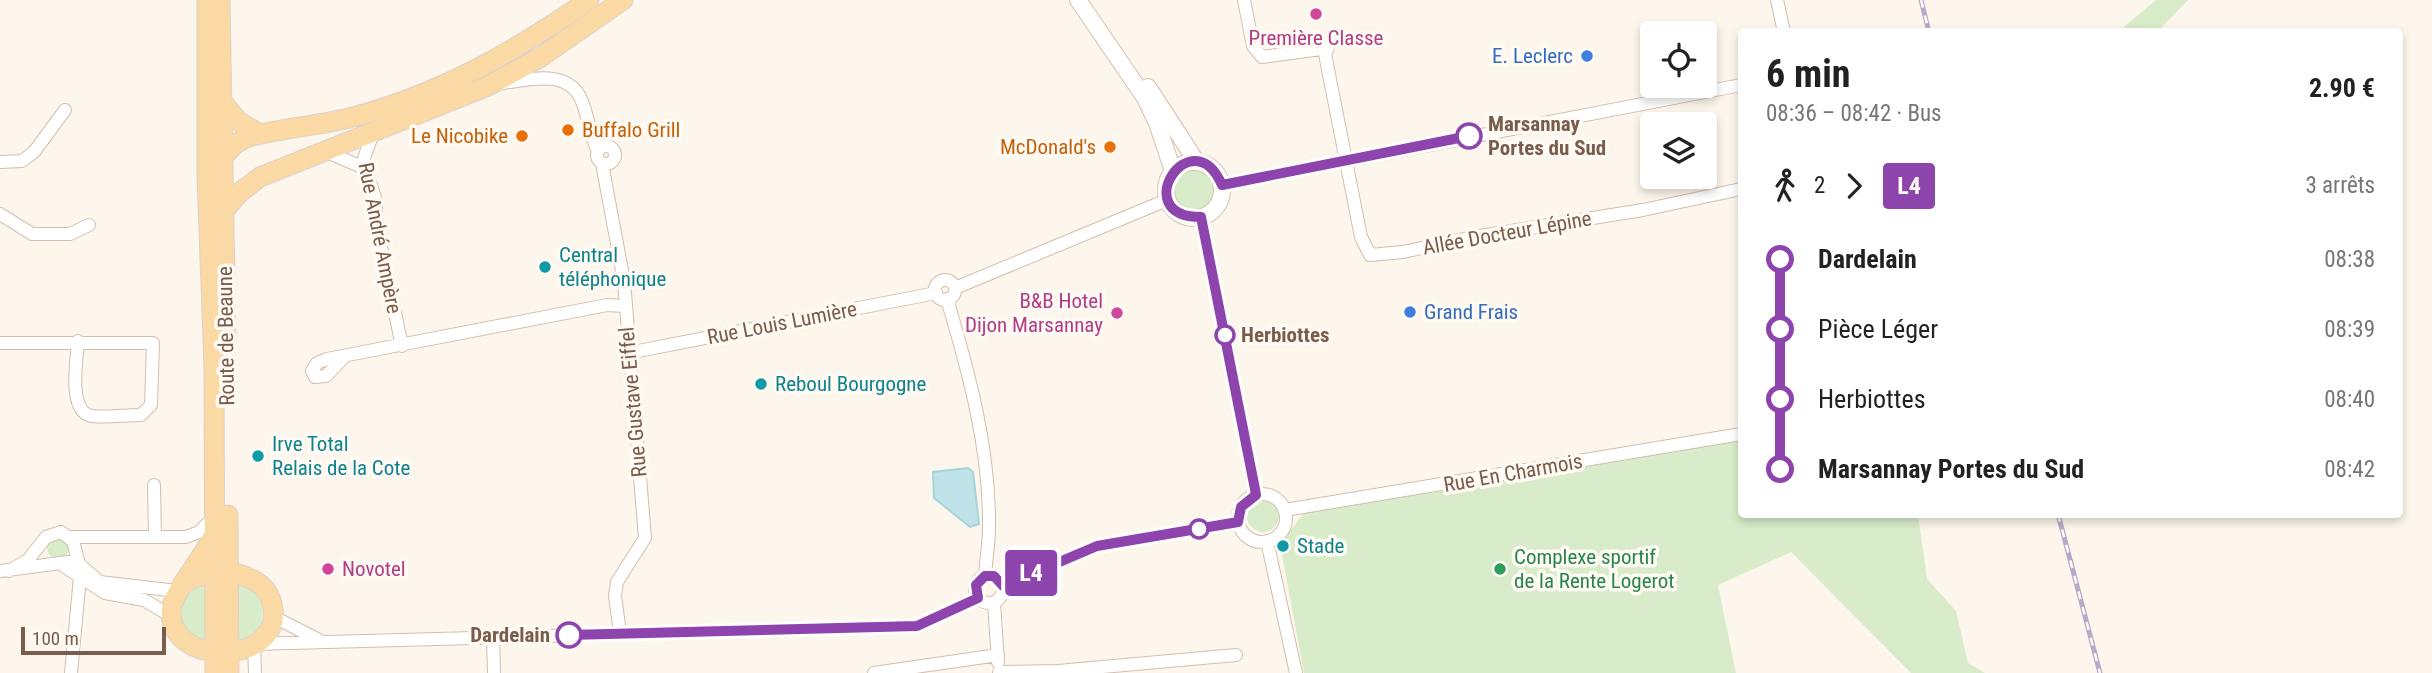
<!DOCTYPE html>
<html lang="fr">
<meta charset="utf-8">
<style>
body{margin:0;font-family:"Roboto Condensed",sans-serif;background:#f6f6f6;color:#222;height:100vh;display:flex;flex-direction:column;font-size:26px;white-space:nowrap}
*{box-sizing:border-box;margin:0}
p{font-size:23px;color:#767676}
.icon{flex:none;width:38px;height:38px;fill:none;stroke:currentColor;stroke-width:2;stroke-linecap:round;stroke-linejoin:round}
.map{position:relative;flex:1;overflow:hidden}
.panel{position:absolute;left:1738px;top:28px;width:665px;height:490px;display:flex;flex-direction:column;background:#fff;border-radius:7px;box-shadow:0 4px 10px #0003}
.panel>*{flex:none}
.badge{padding:0 14px;border-radius:5px;font-size:24px;line-height:46px}
.controls{position:absolute;left:1640px;top:21px;display:grid;gap:14px}
.controls a{display:grid;place-items:center;width:77px;height:77px;border-radius:7px;background:#fff;box-shadow:0 4px 10px #0003;font-size:35px}
.scale{position:absolute;left:21px;bottom:18px;width:145px;box-sizing:border-box;padding-left:7px;border:4px solid #7a5c4d;border-top:0;font-size:19px;line-height:24px;white-space:nowrap;color:#7a5c4d;-webkit-text-stroke:5px #fffaf3;paint-order:stroke}
.map>.badge{position:absolute;translate:-50% -50%;box-shadow:0 0 0 4px #fff}
.legs{display:flex;align-items:center;gap:10px;height:77px;padding:0 28px;font-size:23px}
.legs p{margin-inline-start:auto}
.overview{display:flex;align-items:center;justify-content:space-between;height:119px;padding:0 28px}
h1{font-size:38px;font-weight:700;line-height:52px}
ul{padding:0 28px;list-style:none}
li{display:flex;align-items:center;gap:24px;height:70px;font-size:26px}
li i{display:grid;place-items:center;width:10px;height:100%;margin:0 9px;background:currentColor}
li i::after{content:'';width:18px;height:18px;margin:-9px;border:5px solid;border-radius:50%;background:#fff}
li p{margin-inline-start:auto}
li:first-child i{background:linear-gradient(#0000 50%,currentColor 0)}
li:last-child i{background:linear-gradient(currentColor 50%,#0000 0)}
.map>svg:first-child{display:block}
.green{fill:#d8ecc9}
.water{fill:#bfe3e8;stroke:#a5d3da;stroke-width:2}
.lines{fill:none;stroke-linecap:round;stroke-linejoin:round}
.street-casing{stroke:#d1beb0;stroke-width:14}
.secondary-casing{stroke:#d6c0b0;stroke-width:18}
.primary-casing{stroke:#dad1cd;stroke-width:21}
.street{stroke:#fff;stroke-width:12}
.secondary{stroke:#fff;stroke-width:16}
.primary{stroke:#fbd9a5;stroke-width:19}
.rail-casing{stroke:#b9a8c9;stroke-width:5}
.rail{stroke:#fffaf3;stroke-width:2.5;stroke-dasharray:8;stroke-linecap:butt}
.line-1-casing{stroke:#fff;stroke-width:16}
.line-1{stroke:#8e44ad;stroke-width:10}
.hotel-dot{fill:#d1479c;stroke:#fffaf3;stroke-width:2.5}
.shop-dot{fill:#3f7fe0;stroke:#fffaf3;stroke-width:2.5}
.food-dot{fill:#e8710a;stroke:#fffaf3;stroke-width:2.5}
.stop-1-dot{fill:#fff;stroke:#8e44ad;stroke-width:3.5}
.culture-dot{fill:#0f9aa8;stroke:#fffaf3;stroke-width:2.5}
.leisure-dot{fill:#2e9e5b;stroke:#fffaf3;stroke-width:2.5}
.labels{text-anchor:middle;dominant-baseline:central;stroke-width:7;stroke-linejoin:round;paint-order:stroke}
.hotel-label{font-size:21px;fill:#b23c85;stroke:#fffaf3}
.shop-label{font-size:21px;fill:#366cbe;stroke:#fffaf3;text-anchor:end}
.stop-label{font-size:21px;font-weight:bold;fill:#7a5c4d;stroke:#fffaf3;text-anchor:start}
.food-label{font-size:21px;fill:#c56008;stroke:#fffaf3;text-anchor:end}
.street-label{font-size:21px;fill:#7a5c4d;stroke:#fffaf3}
.culture-label{font-size:21px;fill:#0d838f;stroke:#fffaf3;text-anchor:start}
.leisure-label{font-size:21px;fill:#27864d;stroke:#fffaf3;text-anchor:start}
</style>
<div class="map">
<svg width="2432" height="673" viewBox="0 0 2432 673">
<rect width="100%" height="100%" fill="#fdf6ec"/>
<!-- green -->
<path class="green" d="M2156 0H2188L2158 31H2119Z
M1172 190a21 21 0 1 1 42 0a21 21 0 1 1-42 0Z
M1741 439V514L1918 515 1927 579 1956 611 1968 663 1985 673H1911L1791 552 1718 585 1736 673H1304L1280 544 1304 513Z
M1247 516a16 16 0 1 1 32 0a16 16 0 1 1-32 0Z
M47 548a11 11 0 1 1 22 0a11 11 0 1 1-22 0Z
M208 582V644C202 641 193 638 189 633 169 614 187 588 208 582Z
M238 583C261 593 268 607 258 630L235 643Z"/>
<!-- water -->
<path class="water" d="M968 468 973 472 979 524 970 527 934 498 933 472Z"/>
<g class="lines">
<defs>
<path id="street" d="M1244 0 1253 46 1262 57 1328 48 1325 54 1361 237 1370 255 1403 252 1473 237 1643 210 1741 189
M1777 0 1784 32
M503 83C532 79 571 68 583 104 589 120 590 136 598 151
M373 133 363 161 376 201V223L402 346
M597 155a9 9 0 1 1 18 0a9 9 0 1 1-18 0Z
M327 152 364 168
M0 162 22 161 34 152 65 110
M606 164 603 169 624 281 645 538 617 582 615 596 620 633
M1222 185 1741 85
M0 214 32 234H70L89 225
M1201 217 1256 495
M935 290a10 10 0 1 1 20 0a10 10 0 1 1-20 0Z
M955 288 1167 200
M947 299C969 373 990 450 989 527 989 543 986 560 985 576
M0 343H153L151 405 141 415C125 415 107 418 92 416 67 412 77 359 78 341
M628 353 936 293
M344 357 326 376 315 377 312 371 317 363 327 359 607 305 624 306
M154 485 155 537
M1238 518a24 24 0 1 1 48 0a24 24 0 1 1-48 0Z
M1285 510 1741 434
M70 537H186L199 532 215 516
M1267 541 1296 673
M62 565 105 593 144 600 171 616
M0 571 68 562
M9 571 28 560 46 537 61 532 73 541 79 564 100 582 177 591
M975 589a14 14 0 1 1 28 0a14 14 0 1 1-28 0Z
M1003 585 1097 546 1238 522
M994 603 998 662
M274 617 319 640
M493 638 494 673
M999 672 1058 671 1236 655
M71 673 80 577
M255 673 254 644 917 626 978 598
M874 673 998 655"/>
<path id="secondary" d="M1078 0 1145 98 1157 123 1173 171
M1148 87 1196 161
M1166 190a28 28 0 1 1 56 0a28 28 0 1 1-56 0Z"/>
<path id="primary" d="M207 0V176L214 365 215 673
M220 0 226 342
M221 100 238 121 260 134
M218 162 235 144 248 137C281 128 316 126 349 118 439 95 514 52 589 0
M224 211 239 193 260 177 488 86 541 57 623 0
M228 515 229 673
M186 582C207 571 232 568 253 580 265 586 271 595 273 609 280 668 161 666 172 606 176 589 203 557 212 538"/>
</defs>
<!-- street casing -->
<use href="#street" class="street-casing"/>
<!-- secondary casing -->
<use href="#secondary" class="secondary-casing"/>
<!-- primary casing -->
<use href="#primary" class="primary-casing"/>
<!-- street -->
<use href="#street" class="street"/>
<!-- secondary -->
<use href="#secondary" class="secondary"/>
<!-- primary -->
<use href="#primary" class="primary"/>
<defs>
<path id="rail" d="M1921 0 1929 32
M2058 514 2100 673"/>
</defs>
<!-- rail casing -->
<use href="#rail" class="rail-casing"/>
<!-- rail -->
<use href="#rail" class="rail"/>
</g>
<g class="lines">
<defs>
<path id="line-1" d="M569 635 917 626 978 598 976 585 985 576H994L1003 586 1097 546 1238 522 1241 507 1256 495 1255 489 1201 217C1126 217 1192 116 1222 185L1469 136"/>
</defs>
<!-- line-1 casing -->
<use href="#line-1" class="line-1-casing"/>
<!-- line-1 -->
<use href="#line-1" class="line-1"/>
</g>
<!-- markers -->
<g class="hotel-dot">
<circle cx="1316" cy="14" r="7"/>
<circle cx="1117" cy="313" r="7"/>
<circle cx="328" cy="569" r="7"/>
</g>
<g class="shop-dot">
<circle cx="1587" cy="56" r="7"/>
<circle cx="1410" cy="312" r="7"/>
</g>
<g class="food-dot">
<circle cx="568" cy="130" r="7"/>
<circle cx="522" cy="136" r="7"/>
<circle cx="1110" cy="147" r="7"/>
</g>
<g class="stop-1-dot">
<circle cx="1469" cy="136" r="12"/>
<circle cx="1225" cy="335" r="9"/>
<circle cx="1199" cy="529" r="9"/>
<circle cx="569" cy="635" r="12"/>
</g>
<g class="culture-dot">
<circle cx="545" cy="267" r="7"/>
<circle cx="761" cy="384" r="7"/>
<circle cx="258" cy="456" r="7"/>
<circle cx="1283" cy="546" r="7"/>
</g>
<circle class="leisure-dot" cx="1500" cy="569" r="7"/>
<g class="labels">
<!-- hotel labels -->
<g class="hotel-label">
<text x="1316" y="38">Première Classe</text>
<text x="1103" y="301" text-anchor="end">B&amp;B Hotel<tspan x="1103" dy="24">Dijon Marsannay</tspan></text>
<text x="342" y="569" text-anchor="start">Novotel</text>
</g>
<!-- shop labels -->
<g class="shop-label">
<text x="1573" y="56">E. Leclerc</text>
<text x="1424" y="312" text-anchor="start">Grand Frais</text>
</g>
<!-- stop labels -->
<g class="stop-label">
<text x="1488" y="124">Marsannay<tspan x="1488" dy="24">Portes du Sud</tspan></text>
<text x="1241" y="335">Herbiottes</text>
<text x="550" y="635" text-anchor="end">Dardelain</text>
</g>
<!-- food labels -->
<g class="food-label">
<text x="582" y="130" text-anchor="start">Buffalo Grill</text>
<text x="508" y="136">Le Nicobike</text>
<text x="1096" y="147">McDonald's</text>
</g>
<!-- street labels -->
<g class="street-label">
<text transform="translate(1507 233) rotate(-10)">Allée Docteur Lépine</text>
<text transform="translate(380 238) rotate(79)">Rue André Ampère</text>
<text transform="translate(782 323) rotate(-11)">Rue Louis Lumière</text>
<text transform="translate(226 336) rotate(-91)">Route de Beaune</text>
<text transform="translate(633 402) rotate(-95)">Rue Gustave Eiffel</text>
<text transform="translate(1513 473) rotate(-10)">Rue En Charmois</text>
</g>
<!-- culture labels -->
<g class="culture-label">
<text x="559" y="255">Central<tspan x="559" dy="24">téléphonique</tspan></text>
<text x="775" y="384">Reboul Bourgogne</text>
<text x="272" y="444">Irve Total<tspan x="272" dy="24">Relais de la Cote</tspan></text>
<text x="1297" y="546">Stade</text>
</g>
<!-- leisure labels -->
<g class="leisure-label">
<text x="1514" y="557">Complexe sportif<tspan x="1514" dy="24">de la Rente Logerot</tspan></text>
</g>
</g>
</svg>
<div class="controls">
<a><svg class="icon" aria-label="locate" viewBox="0 0 24 24"><circle cx="12" cy="12" r="6"/><path d="M12 2v4M12 18v4M2 12h4M18 12h4"/></svg></a>
<a><svg class="icon" aria-label="layers" viewBox="0 0 24 24"><path d="M12 4l9 5-9 5-9-5zM3 14l9 5 9-5"/></svg></a>
</div>
<div class="scale">100 m</div>
<b class="badge" style="left:1031px;top:573px;background:#8e44ad;color:#fff">L4</b>
<section class="panel">
<div class="overview"><div><h1>6 min</h1><p>08:36 – 08:42 · Bus</p></div><b>2.90 €</b></div>
<div class="legs"><svg class="icon" aria-label="walk" viewBox="0 0 24 24"><circle cx="13" cy="4" r="2"/><path d="M13 8l-2 6 4 7M11 14l-3 7M7 12l3-4h3l4 4"/></svg>2<svg class="icon" aria-label="forward" viewBox="0 0 24 24"><path d="M9 5l7 7-7 7"/></svg><b class="badge" style="background:#8e44ad;color:#fff">L4</b><p>3 arrêts</p></div>
<ul>
<li><i style="color:#8e44ad"></i><b>Dardelain</b><p>08:38</p></li>
<li><i style="color:#8e44ad"></i><span>Pièce Léger</span><p>08:39</p></li>
<li><i style="color:#8e44ad"></i><span>Herbiottes</span><p>08:40</p></li>
<li><i style="color:#8e44ad"></i><b>Marsannay Portes du Sud</b><p>08:42</p></li>
</ul>
</section>
</div>
